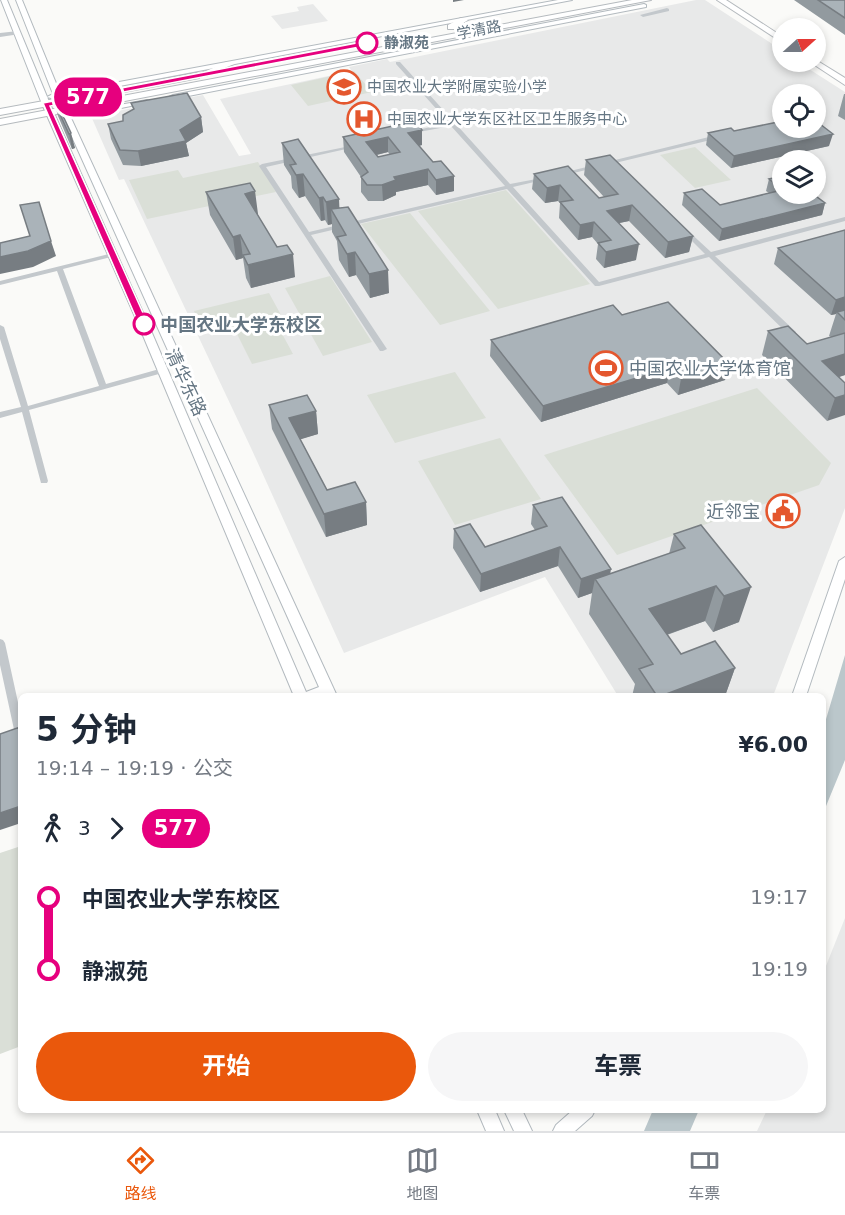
<!DOCTYPE html>
<html lang="zh">
<meta charset="utf-8">
<style>
body{margin:0;font-family:"DejaVu Sans","Noto Sans SC",sans-serif;background:#f6f6f7;color:#1f2937;height:100vh;display:flex;flex-direction:column;font-size:22px;white-space:nowrap}
*{box-sizing:border-box;margin:0}
p{font-size:20px;color:#747a83}
.icon{flex:none;width:33px;height:33px;fill:none;stroke:currentColor;stroke-width:2;stroke-linecap:round;stroke-linejoin:round}
.map{position:relative;flex:1;overflow:hidden}
.panel{position:absolute;left:18px;top:693px;width:808px;height:420px;display:flex;flex-direction:column;background:#fff;border-radius:9px;box-shadow:0 3px 9px #0003}
.panel>*{flex:none}
.badge{padding:0 12px;border-radius:20px;font-size:21px;line-height:39px}
.needle{width:39px;rotate:69deg}
.fabs{position:absolute;left:772px;top:18px;display:grid;gap:12px}
.fabs a{display:grid;place-items:center;width:54px;height:54px;border-radius:50%;background:#fff;box-shadow:0 3px 9px #0003;font-size:30px}
.map>.badge{position:absolute;translate:-50% -50%;box-shadow:0 0 0 3px #fff}
.legs{display:flex;align-items:center;gap:9px;height:66px;padding:0 18px;font-size:20px}
.legs p{margin-inline-start:auto}
.head{display:flex;align-items:center;justify-content:space-between;height:102px;padding:0 18px}
h1{font-size:33px;font-weight:700;line-height:45px}
.cta{display:flex;gap:12px;margin-top:auto;padding:12px 18px}
.cta a{flex:1;height:69px;border-radius:36px;background:#ea580c;color:#fff;font-size:24px;font-weight:700;line-height:69px;text-align:center}
.cta a+a{background:#f6f6f7;color:#1f2937}
ul{padding:0 18px;list-style:none}
li{display:flex;align-items:center;gap:21px;height:72px;font-size:22px}
li i{display:grid;place-items:center;width:9px;height:100%;margin:0 8px;background:currentColor}
li i::after{content:'';width:15px;height:15px;margin:-8px;border:4px solid;border-radius:50%;background:#fff}
li p{margin-inline-start:auto}
li:first-child i{background:linear-gradient(#0000 50%,currentColor 0)}
li:last-child i{background:linear-gradient(currentColor 50%,#0000 0)}
.tab-bar{display:flex;justify-content:space-around;align-items:center;height:84px;border-top:2px solid #e0e1e3;background:#fff;font-size:16px;color:#747a83}
.tab-bar a{display:grid;justify-items:center;gap:3px}
.tab-bar .current{color:#ea580c}
.map>svg:first-child{display:block}
.built{fill:#e8e9e9;fill-rule:evenodd}
.green{fill:#dadfd7}
.water{fill:#bbc7cb}
.lines{fill:none;stroke-linecap:round;stroke-linejoin:round}
.secondary-casing{stroke:#b3babf;stroke-width:2}
.primary-casing{stroke:#b5babe;stroke-width:2}
.street{fill:#c3c8cc;fill-rule:evenodd}
.secondary{fill:#fff;fill-rule:evenodd}
.primary{fill:#fff;fill-rule:evenodd}
.wall{fill:#929a9f;fill-rule:evenodd}
.shaded-wall{fill:#777d82}
.building{fill:#aab3b9;stroke:#777d82;stroke-width:1.5;fill-rule:evenodd}
.line-1{fill:#e6007e;stroke:#fff;stroke-width:1.5}
.stop-1-dot{fill:#fff;stroke:#e6007e;stroke-width:3}
.labels{text-anchor:middle;dominant-baseline:central;stroke-width:6;stroke-linejoin:round;paint-order:stroke}
.far-street-label{font-size:15px;fill:#657683;stroke:#fff}
.far-stop-label{font-size:15px;font-weight:bold;fill:#657683;stroke:#fff;text-anchor:start}
.far-poi-label{font-size:15px;fill:#657683;stroke:#fff;text-anchor:start}
.stop-label{font-size:18px;font-weight:bold;fill:#657683;stroke:#fff;text-anchor:start}
.poi-label{font-size:18px;fill:#657683;stroke:#fff;text-anchor:start}
.street-label{font-size:18px;fill:#657683;stroke:#fff}
</style>
<div class="map">
<svg width="845" height="1131" viewBox="0 0 845 1131">
<rect width="100%" height="100%" fill="#fafaf8"/>
<!-- built -->
<path class="built" d="M696 0H705L783 51V62H798L845 92V508L773 696H618L545 577 344 653 251 448 124 179 119 180 91 116 203 95 239 156 251 154 220 99 352 71 349 67 387 59 390 62ZM783 94H816V128H783ZM783 160H816V194H783Z
M313 4 328 21 282 29 271 16 299 11 297 7Z
M845 918V1131H757L767 1110H824V971Z"/>
<!-- green -->
<path class="green" d="M354 71 372 92 308 106 291 85Z
M695 147 731 180 695 188 660 155Z
M258 162 276 192 147 219 129 180 178 170 183 178Z
M506 190 590 284 498 309 418 211Z
M410 213 490 311 440 325 361 224Z
M330 276 372 342 323 356 285 288Z
M269 293 281 315 273 317 293 354 252 364 233 326 204 333 194 311Z
M455 372 486 418 395 443 367 395Z
M757 388 831 463 819 485 617 555 544 455Z
M500 438 541 499 455 525 418 461Z
M21 846V1046L0 1054V853Z"/>
<!-- water -->
<path class="water" d="M845 655V760L824 811V726Z
M653 1110H699L690 1131H644Z"/>
<g class="lines">
<defs>
<path id="secondary" d="M1 0H7L50 104 149 326 306 692 319 687 55 99 47 97 53 94 16 0H22L60 93 558 0H572L62 97 69 114 147 100 151 102 71 118 337 696H294L139 326 42 104Z
M644 4 646 5V7L173 99 169 97 173 95Z
M845 557V579L806 696H792L839 561Z
M477 1110H495L504 1131H486Z
M504 1110H522L532 1131H514Z
M573 1110H595L592 1116 575 1131H553L556 1125Z"/>
<path id="primary" d="M632 0H651L0 125V119Z
M717 0H726L783 37V43Z
M461 18 468 20 454 29H448V25Z
M816 60 845 78V85L810 62Z
M227 62 234 64 206 76 199 74Z
M196 73 199 74V78L0 115V109Z"/>
</defs>
<!-- secondary casing -->
<use href="#secondary" class="secondary-casing"/>
<!-- primary casing -->
<use href="#primary" class="primary-casing"/>
<!-- street -->
<path class="street" d="M667 8 669 9V11L643 17 640 15Z
M18 31 20 32V34L0 37V33Z
M396 62H400L510 184 547 177V179L513 187 599 282 705 254 682 231V229H686L711 252 845 217V221L715 256 796 332V336H790L709 257 599 286H595L507 189 311 235 387 349 383 351H380L259 166 262 164 355 145V147L266 167 309 232 505 186 451 126 408 134V132L449 123 396 64Z
M717 135 720 137 719 138 561 176 558 174Z
M113 253 116 255 115 256 63 269 106 384 163 368 167 370 166 372 29 410 48 481 47 483H41L22 412 0 418V412L21 407 0 339V325L4 327 28 406 99 386 57 271 0 285V281Z
M0 639 3 640 5 643 21 716 20 738 16 737 15 734 0 665Z"/>
<!-- secondary -->
<use href="#secondary" class="secondary"/>
<!-- primary -->
<use href="#primary" class="primary"/>
</g>
<!-- wall -->
<path class="wall" d="M794 0H845V35Z
M844 94H845V120L838 116Z
M54 101H56L75 148 72 149 58 116Z
M131 103 201 117 203 132 186 143 189 156 141 166 123 165 111 139 108 124 123 121 133 109Z
M783 117V128L829 146 731 168 706 145 708 133 734 131 782 121Z
M415 121 422 145 419 146 454 191 436 195 428 185 396 192V195L383 201H368L361 192V177L344 152 343 137ZM388 152 390 155 378 157 377 155Z
M282 143 340 208 389 293 370 298 356 275 349 277 339 260 337 241 332 232V224L328 225 325 220 321 221 305 196 299 198 292 188 291 176 284 165Z
M586 160 693 236 689 252 665 258 629 221 619 223 636 260 604 268 596 259 598 244 592 237 578 240 559 218 560 203 558 201 545 203 532 189 534 174 599 198 604 197 584 175Z
M769 179 825 203 822 215 719 241 682 205 684 193 720 205 769 193 766 191Z
M206 192 258 214H257L295 277 251 288 246 278 243 258 236 260 210 215Z
M845 230V375L839 377 845 383 827 421 762 355 768 331 807 344 831 337 829 336 836 314 831 315 774 264 778 248Z
M622 315 729 364 725 380 678 395 667 383 541 422 490 356 491 340Z
M269 405 316 411 318 434 300 439 327 490 366 502 367 525 326 537 272 429Z
M533 505 610 574 669 554 674 534 701 525 739 622 713 632 705 621 667 635 681 654 735 668 725 696H632L635 684 589 614 592 593 578 598 558 566 480 592 453 548 454 529 485 547 535 530 531 524Z"/>
<!-- shaded-wall -->
<path class="shaded-wall" d="M453 0H464L453 2Z
M201 117 203 132 186 143 189 156 141 166 138 151 180 130Z
M422 130V145L408 148V133Z
M71 133 75 148 72 149 69 134Z
M833 134 829 146 731 168 734 156Z
M388 137V152L367 157 366 142Z
M428 169V185L396 192V195L383 201 382 185 394 177Z
M303 174 305 196 299 198 296 175Z
M454 176V191L436 195V180Z
M560 185 558 201 545 203 547 188Z
M255 191 258 214 248 216 245 194Z
M323 197 325 220 321 221 319 198Z
M339 199 340 222 331 209 332 224 328 225 326 202Z
M825 203 822 215 719 241 722 229Z
M632 205 629 221 605 226 607 211Z
M594 222 592 237 578 240 580 225Z
M240 235 243 258 236 260 233 237Z
M693 236 689 252 665 258 668 242Z
M51 241 56 256 33 267 0 274V257Z
M639 244 636 260 604 268 606 252Z
M355 252 356 275 349 277 347 254Z
M293 254 295 277 251 288 248 265Z
M388 270 389 293 370 298 369 274Z
M845 297V311L837 312 836 314 831 315 836 300Z
M845 354V375L820 383 822 361Z
M729 364 725 380 678 395 681 379Z
M670 368 667 383 541 422 543 406Z
M845 395V415L827 421 835 398Z
M316 411 318 434 292 442 289 418Z
M366 502 367 525 326 537 324 514Z
M560 547 558 566 480 592 481 574Z
M611 569 608 588 595 579 592 593 578 598 581 579Z
M716 586 705 621 640 644 649 609Z
M751 587 739 622 713 632 724 596Z
M735 668 725 696H661Z
M21 806V823L0 830V813Z"/>
<!-- building -->
<path class="building" d="M818 0H845V18Z
M187 93 201 117 180 130 186 141 138 151 120 150 108 124 123 121V115L134 109 131 103Z
M54 101H56L71 133 69 134Z
M415 121 422 130 408 133 433 162 441 161 454 176 436 180 428 169 394 177 396 180 382 185H367L361 177 368 172 343 137ZM388 137 400 152 378 157 366 142Z
M783 121V128H816V121L833 134 734 156 708 133 731 128 734 131Z
M298 139 339 199 326 202 323 197 319 198 303 174 296 175 290 165 296 164 282 143Z
M610 155 693 236 668 242 632 205 607 211 639 244 606 252 598 243 611 240 594 222 580 225 560 202 573 200 560 185 547 188 534 174 568 166 599 198 618 194 586 160Z
M783 176V194H813L825 203 722 229 684 193 702 189 720 205 782 190 769 179Z
M250 183 255 191 245 194 277 247 287 245 293 254 248 265 243 255 250 254 240 235 233 237 206 192Z
M39 202 51 241 28 251 0 257V243L30 236 20 205Z
M348 207 388 270 369 274 355 252 347 254 337 237 346 235 331 209Z
M845 230V297L836 300 778 248Z
M668 302 729 364 681 379 670 368 543 406 491 340 613 305 622 315Z
M845 310V320L837 312Z
M788 326 807 344 845 333V354L822 361 845 383V395L835 398 768 331Z
M307 395 316 411 289 418 327 490 355 482 366 502 324 514 269 405Z
M562 497 611 569 581 579 560 547 481 574 454 529 470 524 485 547 547 526 533 505Z
M701 525 751 587 724 596 716 586 649 609 681 654 715 641 735 668 661 696H657L639 669 653 664 595 579 685 548 674 534Z
M20 727 21 806 0 813V734Z"/>
<!-- line-1 -->
<path class="line-1" d="M367 41 370 45 50 106 148 324 140 327 43 103Z"/>
<!-- icons -->
<defs>
<symbol id="school-ring" viewBox="-11 -11 22 22"><circle r="9.5" fill="#fff" stroke="#e4572e" stroke-width="1.5"/><path d="M0-5L7-2L0 1L-7-2ZM-4 1L0 2.5L4 1V4Q0 6-4 4Z" fill="#e4572e"/></symbol>
<symbol id="hospital-ring" viewBox="-11 -11 22 22"><circle r="9.5" fill="#fff" stroke="#e4572e" stroke-width="1.5"/><path d="M-5-5h3v3.5h4V-5h3V5h-3V1.5h-4V5h-3Z" fill="#e4572e"/></symbol>
<symbol id="stadium-ring" viewBox="-11 -11 22 22"><circle r="9.5" fill="#fff" stroke="#e4572e" stroke-width="1.5"/><path d="M0-5a6.5 5 0 1 0 0 10a6.5 5 0 1 0 0-10ZM-3.5-1.8h7v3.6h-7Z" fill="#e4572e"/></symbol>
<symbol id="civic-ring" viewBox="-11 -11 22 22"><circle r="9.5" fill="#fff" stroke="#e4572e" stroke-width="1.5"/><path d="M-.6-6.5H3V-4.5H.6V-3L4-1V1h2V6H-6V1h2V-1L-.6-3ZM-1.2 2.5V6h2.4V2.5Z" fill="#e4572e"/></symbol>
</defs>
<g fill-rule="evenodd">
<use href="#school-ring" x="325" y="68" width="38" height="38"/>
<use href="#hospital-ring" x="345" y="100" width="38" height="38"/>
<use href="#stadium-ring" x="587" y="349" width="38" height="38"/>
<use href="#civic-ring" x="764" y="492" width="38" height="38"/>
</g>
<!-- markers -->
<g class="stop-1-dot">
<circle cx="367" cy="43" r="10"/>
<circle cx="144" cy="324" r="10"/>
</g>
<g class="labels">
<!-- far-street labels -->
<g class="far-street-label">
<text transform="translate(479 30) rotate(-11)">学清路</text>
</g>
<!-- far-stop labels -->
<g class="far-stop-label">
<text x="384" y="43">静淑苑</text>
</g>
<!-- far-poi labels -->
<g class="far-poi-label">
<text x="367" y="87">中国农业大学附属实验小学</text>
<text x="387" y="119">中国农业大学东区社区卫生服务中心</text>
</g>
<!-- stop labels -->
<g class="stop-label">
<text x="160" y="324">中国农业大学东校区</text>
</g>
<!-- poi labels -->
<g class="poi-label">
<text x="629" y="368">中国农业大学体育馆</text>
<text x="760" y="511" text-anchor="end">近邻宝</text>
</g>
<!-- street labels -->
<g class="street-label">
<text transform="translate(186 382) rotate(65)">清华东路</text>
</g>
</g>
</svg>
<div class="fabs">
<a><svg class="needle" viewBox="-14 -14 28 28"><path d="M0-13l5 13h-10z" fill="#e53935"/><path d="M0 13l5-13h-10z" fill="#747a83"/></svg></a>
<a><svg class="icon" aria-label="locate" viewBox="0 0 24 24"><circle cx="12" cy="12" r="6"/><path d="M12 2v4M12 18v4M2 12h4M18 12h4"/></svg></a>
<a><svg class="icon" aria-label="layers" viewBox="0 0 24 24"><path d="M12 4l9 5-9 5-9-5zM3 14l9 5 9-5"/></svg></a>
</div>
<b class="badge" style="left:88px;top:97px;background:#e6007e;color:#fff">577</b>
<section class="panel">
<div class="head"><div><h1>5 分钟</h1><p>19:14 – 19:19 · 公交</p></div><b>¥6.00</b></div>
<div class="legs"><svg class="icon" aria-label="walk" viewBox="0 0 24 24"><circle cx="13" cy="4" r="2"/><path d="M13 8l-2 6 4 7M11 14l-3 7M7 12l3-4h3l4 4"/></svg>3<svg class="icon" aria-label="forward" viewBox="0 0 24 24"><path d="M9 5l7 7-7 7"/></svg><b class="badge" style="background:#e6007e;color:#fff">577</b></div>
<ul>
<li><i style="color:#e6007e"></i><b>中国农业大学东校区</b><p>19:17</p></li>
<li><i style="color:#e6007e"></i><b>静淑苑</b><p>19:19</p></li>
</ul>
<div class="cta"><a>开始</a><a>车票</a></div>
</section>
</div>
<nav class="tab-bar">
<a class="current"><svg class="icon" aria-label="directions" viewBox="0 0 24 24"><path d="M12 3l9 9-9 9-9-9zM9 14v-3h6M13 9l2 2-2 2"/></svg>路线</a>
<a><svg class="icon" aria-label="map" viewBox="0 0 24 24"><path d="M3 6l6-2 6 2 6-2v14l-6 2-6-2-6 2zM9 4v14M15 6v14"/></svg>地图</a>
<a><svg class="icon" aria-label="tickets" viewBox="0 0 24 24"><path d="M3 7h18v10H3zM15 7v10"/></svg>车票</a>
</nav>
